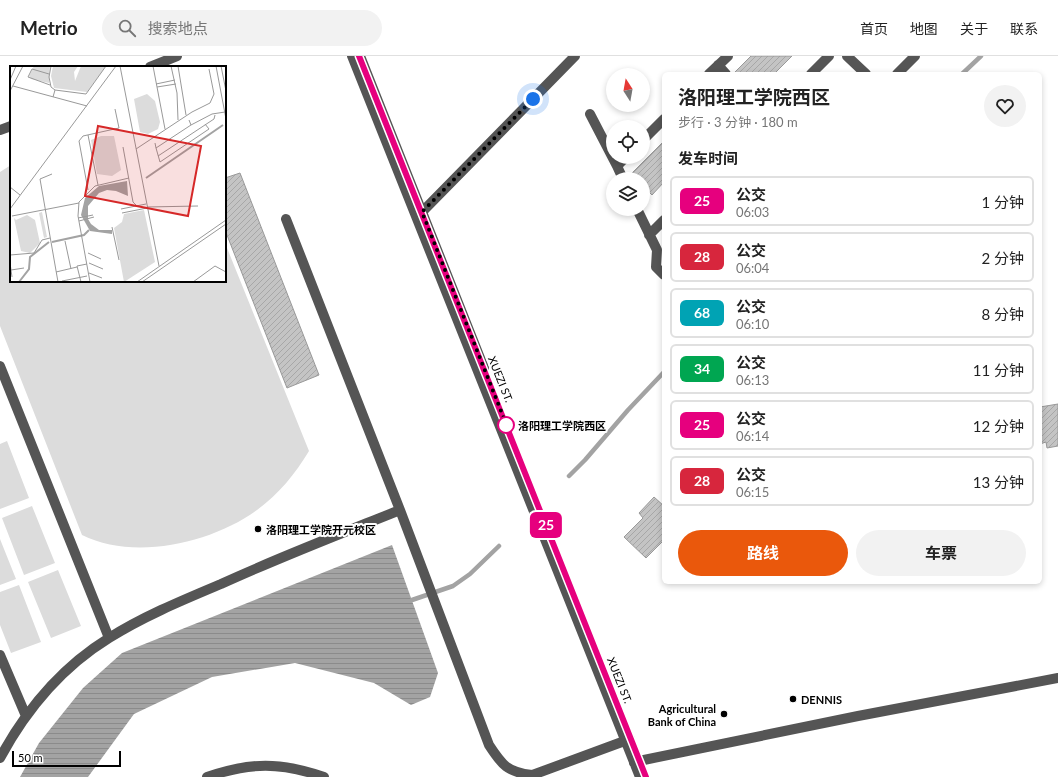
<!DOCTYPE html>
<html lang="zh">
<meta charset="utf-8">
<style>
body{margin:0;font-family:Lato,"Noto Sans SC",sans-serif;background:#f2f2f2;color:#222;height:100vh;display:flex;flex-direction:column;font-size:15px;white-space:nowrap}
*{box-sizing:border-box;margin:0}
p{font-size:13px;color:#767676}
.icon{flex:none;width:22px;height:22px;fill:none;stroke:currentColor;stroke-width:2;stroke-linecap:round;stroke-linejoin:round}
.map{position:relative;flex:1;overflow:hidden}
.sheet{position:absolute;left:662px;top:16px;width:380px;height:512px;display:flex;flex-direction:column;background:#fff;border-radius:6px;box-shadow:0 2px 6px #0003}
.sheet>*{flex:none}
.badge{padding:0 8px;border-radius:6px;font-size:14px;line-height:26px}
.needle{width:26px;rotate:349deg}
.buttons{position:absolute;left:606px;top:12px;display:grid;gap:8px}
.buttons a{display:grid;place-items:center;width:44px;height:44px;border-radius:50%;background:#fff;box-shadow:0 2px 6px #0003;font-size:20px}
.scale{position:absolute;left:12px;bottom:10px;width:109px;box-sizing:border-box;padding-left:4px;border:2px solid #000;border-top:0;font-size:11px;line-height:14px;white-space:nowrap;color:#000;-webkit-text-stroke:3px #fff;paint-order:stroke}
.you{position:absolute;width:20px;height:20px;margin:-10px;border:3px solid #fff;border-radius:50%;background:#1a73e8;box-shadow:0 0 0 6px #1a73e833}
.map>.badge{position:absolute;translate:-50% -50%;box-shadow:0 0 0 2px #fff}
h2{padding:0 16px;font-size:15px;line-height:36px}
.round{display:grid;place-items:center;flex:none;width:42px;height:42px;border-radius:21px;background:#f2f2f2}
.headline{display:flex;align-items:center;justify-content:space-between;height:68px;padding:0 16px}
h1{font-size:19px;font-weight:700;line-height:30px}
.primary-button{display:flex;gap:8px;margin-top:auto;padding:8px 16px}
.primary-button a{flex:1;height:46px;border-radius:24px;background:#ea580c;color:#fff;font-size:16px;font-weight:700;line-height:46px;text-align:center}
.primary-button a+a{background:#f2f2f2;color:#222}
ul{padding:0;list-style:none}
li{display:flex;align-items:center;gap:12px;height:50px;margin:0 8px 6px;padding:0 8px;border:2px solid #e0e0e0;border-radius:6px}
li div{flex:1}
li b{display:block;font-size:15px}
li em{font-style:normal}
li .badge{min-width:44px;font-weight:700;text-align:center}
header{display:flex;align-items:center;gap:24px;box-sizing:border-box;height:56px;padding:0 20px;background:#fff;border-bottom:1px solid #e0e0e0}
header strong{font-size:19px}
nav{display:flex;gap:22px;margin-inline-start:auto;font-size:14px}
.search{width:280px;height:36px;background:#f2f2f2;display:flex;align-items:center;gap:10px;box-sizing:border-box;padding:0 14px;border-radius:22px;color:#767676;font-size:15px}
.map>svg:first-child{display:block}
.garden{fill:#dcdcdc}
.water{fill:url(#water-rules)}
.lines{fill:none;stroke-linecap:round;stroke-linejoin:round}
.stream{stroke:#a3a3a3;stroke-width:4.5}
.building{fill:url(#building-hatch);stroke:#999}
.minor{stroke:#555;stroke-width:10}
.line-casing{stroke:#fff;stroke-width:9}
.line{stroke:#e6007e;stroke-width:6}
.walk{stroke:#000;stroke-width:4;stroke-dasharray:0 7.2}
.stop-dot{fill:#fff;stroke:#e6007e;stroke-width:2}
.poi-dot{fill:#000;stroke:#fff;stroke-width:1.5}
.labels{text-anchor:middle;dominant-baseline:central;stroke-width:4;stroke-linejoin:round;paint-order:stroke}
.street-label{font-size:11px;fill:#000;stroke:#fff}
.stop-label{font-size:11px;font-weight:bold;fill:#000;stroke:#fff;text-anchor:start}
.poi-label{font-size:11px;font-weight:bold;fill:#000;stroke:#fff;text-anchor:start}
.inset-river{fill:none;stroke:#a3a3a3;stroke-width:2}
.inset-road{fill:none;stroke:#999;stroke-width:1}
.view{fill:#d62828;fill-opacity:0.15;stroke:#d62828;stroke-width:2}
.inset-edge{fill:none;stroke:#000;stroke-width:2}
</style>
<header>
<strong>Metrio</strong>
<div class="search"><svg class="icon" aria-label="search" viewBox="0 0 24 24"><circle cx="10" cy="10" r="6"/><path d="M15 15l6 6"/></svg>搜索地点</div>
<nav><a>首页</a><a>地图</a><a>关于</a><a>联系</a></nav>
</header>
<div class="map">
<svg width="1058" height="721" viewBox="0 0 1058 721">
<defs>
<pattern id="water-rules" width="6" height="5" patternUnits="userSpaceOnUse"><rect width="6" height="5" fill="#a3a3a3"/><path d="M0 2.5h6" fill="none" stroke="#8b8b8b"/></pattern>
<pattern id="building-hatch" width="6" height="6" patternUnits="userSpaceOnUse"><rect width="6" height="6" fill="#c4c4c4"/><path d="M-1 1l2-2M0 6l6-6M5 7l2-2" fill="none" stroke="#a7a7a7"/></pattern>
</defs>
<rect width="100%" height="100%" fill="#fff"/>
<!-- garden -->
<path class="garden" d="M11 109V225H225V187L309 395C295 418 279 438 257 454 212 487 134 505 82 479L0 270V116Z
M7 385 29 442 0 453V388Z
M32 450 55 507 24 519 2 462Z
M0 483 16 523 0 529Z
M58 514 81 570 51 582 28 526Z
M19 529 41 586 11 597 0 569V536Z"/>
<!-- water -->
<path class="water" d="M392 489 438 617 430 641 411 649 374 627 295 607 212 621 134 658 88 721H20L39 687 83 632 122 597Z"/>
<g class="lines">
<!-- stream -->
<path class="stream" d="M962 18 981 0
M569 420 585 404 628 354 664 316
M412 544 453 530 470 518 499 490"/>
</g>
<!-- building -->
<path class="building" d="M751 0H792L774 18H733Z
M664 85V126L652 139 643 130V123H637L632 117Z
M240 117 319 319 287 332 225 174V122Z
M1058 348V390L1047 392 1046 386 1040 388V351Z
M654 441 664 450V484L646 502 624 481 643 462 639 457Z"/>
<g class="lines">
<!-- minor -->
<path class="minor" d="M352 0 640 721
M360 0 484 312
M847 0 866 18
M718 9 726 18
M150 11 177 0
M709 18 728 0
M811 18 829 0
M897 18 915 0
M590 58 617 110 626 101
M0 74 11 70
M643 84 664 63
M617 110 623 123
M637 153 657 194 656 211 664 219
M417 159 422 156 575 0
M286 163 400 454 489 689C502 709 507 716 532 719
M649 179 664 164
M0 310 109 582
M0 599 26 660
M0 702C26 654 62 611 109 582 144 560 183 544 221 528 280 501 340 478 400 454
M634 707 639 705 858 660 1058 622
M207 721C251 706 280 706 324 721
M527 721 630 683"/>
</g>
<g class="lines">
<defs>
<path id="line" d="M359 0 646 721"/>
</defs>
<!-- line casing -->
<use href="#line" class="line-casing"/>
<!-- line -->
<use href="#line" class="line"/>
<!-- walk -->
<path class="walk" d="M506 369 509 375 422 156 533 43"/>
</g>
<!-- markers -->
<circle class="stop-dot" cx="506" cy="369" r="8"/>
<g class="poi-dot">
<circle cx="258" cy="473" r="4"/>
<circle cx="793" cy="643" r="4"/>
<circle cx="724" cy="658" r="4"/>
</g>
<g class="labels">
<!-- street labels -->
<g class="street-label">
<text transform="translate(501 323) rotate(68)">XUEZI ST.</text>
<text transform="translate(620 624) rotate(68)">XUEZI ST.</text>
</g>
<!-- stop labels -->
<g class="stop-label">
<text x="518" y="369">洛阳理工学院西区</text>
</g>
<!-- poi labels -->
<g class="poi-label">
<text x="266" y="473">洛阳理工学院开元校区</text>
<text x="801" y="643">DENNIS</text>
<text x="716" y="652" text-anchor="end">Agricultural<tspan x="716" dy="13">Bank of China</tspan></text>
</g>
</g>
<!-- overview -->
<g transform="translate(10 10)">
<rect width="216" height="216" fill="#fff"/>
<path d="M24 0H40L39 17 21 13 19 10ZM43 0H68L64 6 65 15 71 0H96L77 26 44 22 41 10Z" fill="#dcdcdc"/>
<path d="M134 144 145 196 114 216 104 162 112 156 114 148Z" fill="#dcdcdc"/>
<path d="M137 28 145 35 150 56 148 63 138 68 130 66 124 33ZM91 70H104L111 104 102 110 87 108 81 74ZM32 146 37 171 34 172 29 147ZM17 149 25 154 30 177 20 187 11 185 4 152 6 154Z" fill="#dcdcdc"/>
<path d="M117 115 118 130 106 125 97 124 89 127 78 140V153L81 158 89 164H102V168L80 165 71 149 75 132 89 120Z" fill="#a3a3a3"/>
<path class="inset-river" d="M136 112 213 59M42 176 74 169 79 164M9 216 19 203 20 191 39 176"/>
<path class="inset-road" d="M41 0 39 11 41 21 45 24 43 31M110 0 149 200M143 0 155 63M161 0 167 27 168 54M168 0 176 49M206 0 216 53M211 0 216 25M39 8 22 3 18 11 40 19M0 14 6 0M146 18 165 14M3 20 77 40M147 21 166 18M45 24 76 28 96 0M0 25 13 0M179 54 181 59 202 48 215 46M78 69 88 119M145 77 146 82 181 59M113 81 123 136 127 140M146 82 150 96 199 63 195 58M126 83 182 46 200 37 204 28 199 3M148 90 204 53 205 49M42 108 30 113 48 216M0 121 10 129M78 124 69 75 73 70 109 62 105 43M137 141 188 140M0 143 106 0M111 143 136 138M112 147 137 142M2 150 69 137M68 152 83 149M69 155 84 151M102 161 109 194M55 175 61 203M78 187 91 193M0 189 24 187 32 174 40 172M0 197 2 211M79 197 93 203M1 204 14 202M46 206 67 201M79 207 92 212M52 215 77 210M71 216 67 200 77 198M80 216 68 150 69 136 85 120 119 112M127 216 216 154M132 216 216 158M183 216 205 200 216 206"/>
<path class="view" d="M88 60 191 80 178 150 75 130Z"/>
<rect width="216" height="216" class="inset-edge"/>
</g>
</svg>
<div class="buttons">
<a><svg class="needle" viewBox="-14 -14 28 28"><path d="M0-13l5 13h-10z" fill="#e53935"/><path d="M0 13l5-13h-10z" fill="#767676"/></svg></a>
<a><svg class="icon" aria-label="locate" viewBox="0 0 24 24"><circle cx="12" cy="12" r="6"/><path d="M12 2v4M12 18v4M2 12h4M18 12h4"/></svg></a>
<a><svg class="icon" aria-label="layers" viewBox="0 0 24 24"><path d="M12 4l9 5-9 5-9-5zM3 14l9 5 9-5"/></svg></a>
</div>
<div class="scale">50 m</div>
<div class="you" style="left:533px;top:43px"></div>
<b class="badge" style="left:546px;top:469px;background:#e6007e;color:#fff">25</b>
<section class="sheet">
<div class="headline"><div><h1>洛阳理工学院西区</h1><p>步行 · 3 分钟 · 180 m</p></div><a class="round"><svg class="icon" aria-label="heart" viewBox="0 0 24 24"><path d="M12 20l-8-8c-3-5 5-10 8-4 3-6 11-1 8 4z"/></svg></a></div>
<h2>发车时间</h2>
<ul>
<li><span class="badge" style="background:#e6007e;color:#fff">25</span><div><b>公交</b><p>06:03</p></div><em>1 分钟</em></li>
<li><span class="badge" style="background:#d7263d;color:#fff">28</span><div><b>公交</b><p>06:04</p></div><em>2 分钟</em></li>
<li><span class="badge" style="background:#00a3b4;color:#fff">68</span><div><b>公交</b><p>06:10</p></div><em>8 分钟</em></li>
<li><span class="badge" style="background:#00a651;color:#fff">34</span><div><b>公交</b><p>06:13</p></div><em>11 分钟</em></li>
<li><span class="badge" style="background:#e6007e;color:#fff">25</span><div><b>公交</b><p>06:14</p></div><em>12 分钟</em></li>
<li><span class="badge" style="background:#d7263d;color:#fff">28</span><div><b>公交</b><p>06:15</p></div><em>13 分钟</em></li>
</ul>
<div class="primary-button"><a>路线</a><a>车票</a></div>
</section>
</div>
